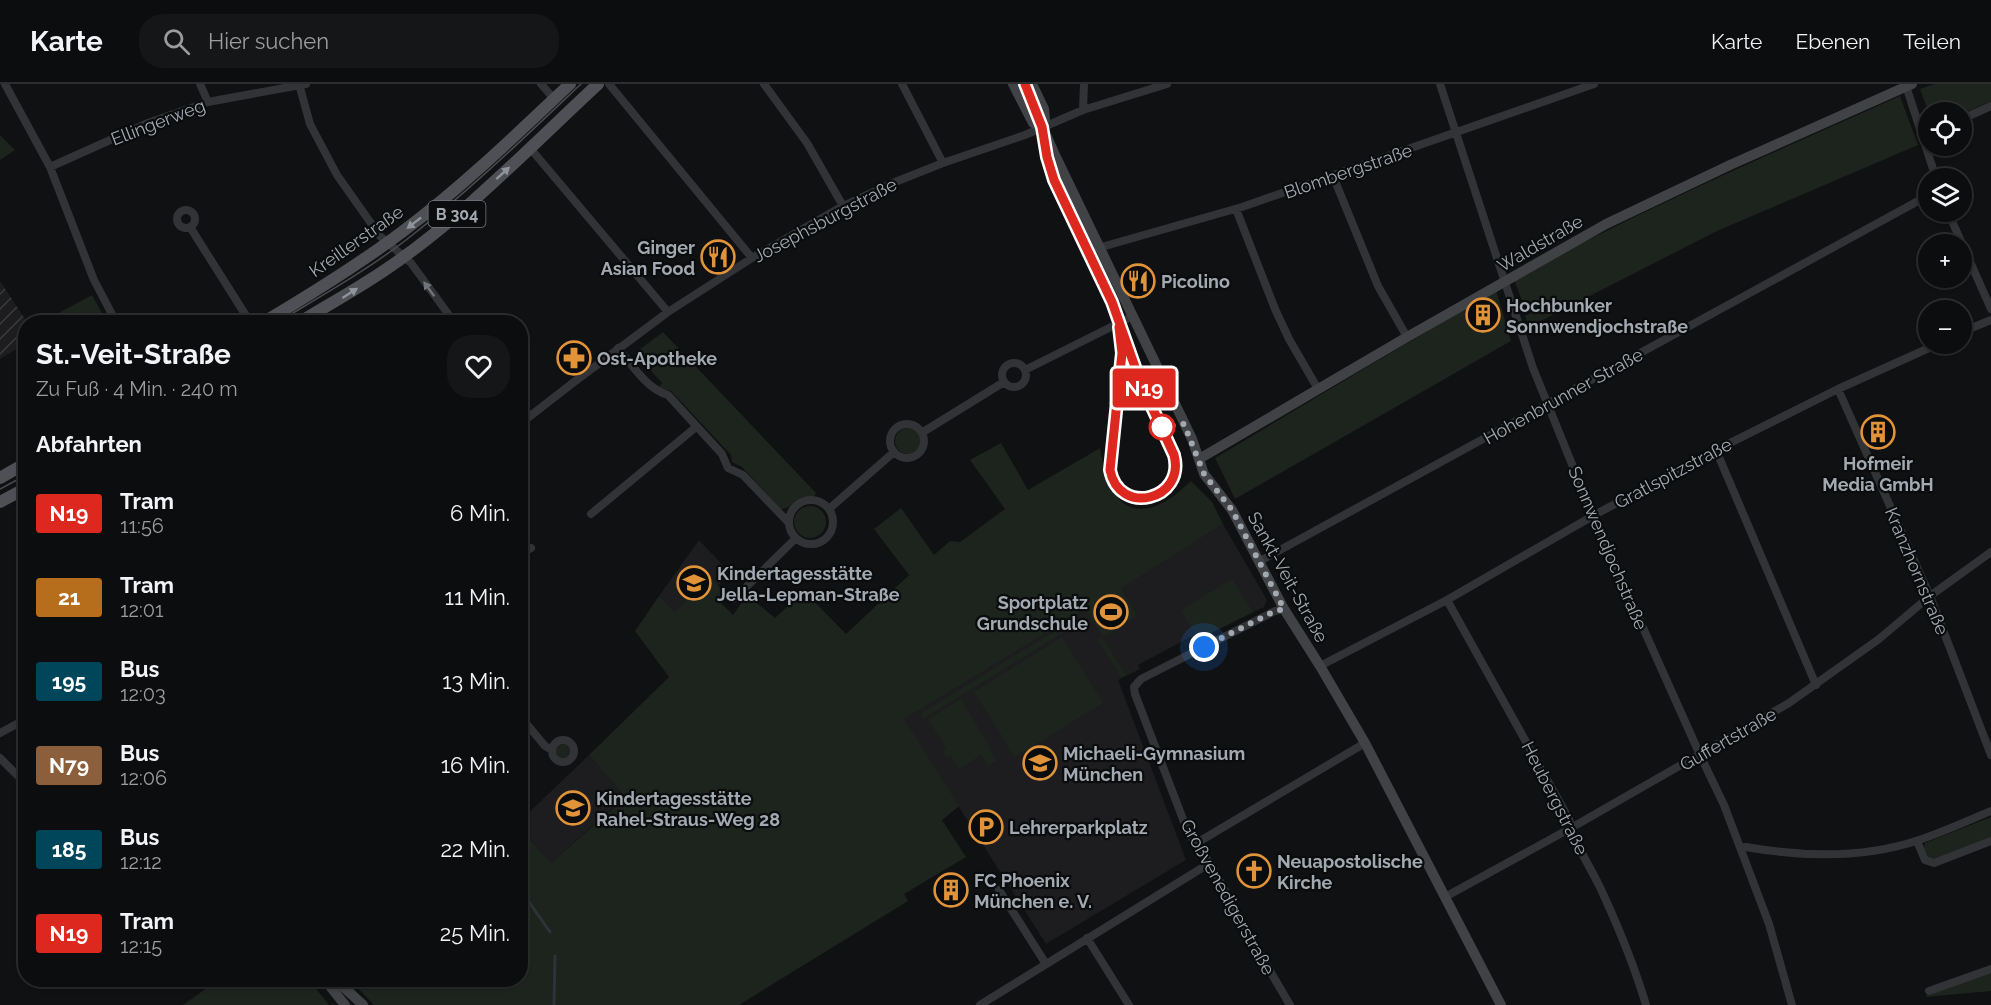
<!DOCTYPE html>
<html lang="de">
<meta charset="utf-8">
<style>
body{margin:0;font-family:Raleway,sans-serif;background:#151617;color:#f1f3f6;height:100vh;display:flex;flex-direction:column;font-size:22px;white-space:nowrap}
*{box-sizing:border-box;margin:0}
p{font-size:20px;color:#9a9c9e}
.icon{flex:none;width:33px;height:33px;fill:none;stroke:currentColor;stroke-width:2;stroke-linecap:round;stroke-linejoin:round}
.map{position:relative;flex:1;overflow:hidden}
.panel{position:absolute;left:18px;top:231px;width:510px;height:672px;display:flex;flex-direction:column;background:#0c0d0e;border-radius:24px;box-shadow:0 2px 4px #0004,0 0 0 2px #2c2d2e}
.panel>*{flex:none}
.badge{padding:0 12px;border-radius:4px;font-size:21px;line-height:39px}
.buttons{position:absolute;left:1918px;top:18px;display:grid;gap:12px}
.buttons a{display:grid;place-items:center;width:54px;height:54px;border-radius:50%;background:#0c0d0e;box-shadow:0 2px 4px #0004,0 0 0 2px #2c2d2e;font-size:30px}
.you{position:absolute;width:30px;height:30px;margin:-15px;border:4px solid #fff;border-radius:50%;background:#1a73e8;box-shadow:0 0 0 9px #1a73e833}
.map>.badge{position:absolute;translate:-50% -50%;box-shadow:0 0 0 3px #fff}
h2{padding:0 18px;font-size:22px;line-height:54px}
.round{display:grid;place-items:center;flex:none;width:63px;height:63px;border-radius:24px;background:#151617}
.headline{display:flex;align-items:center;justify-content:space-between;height:102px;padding:0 18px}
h1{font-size:28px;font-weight:700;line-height:45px}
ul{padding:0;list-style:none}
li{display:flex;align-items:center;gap:18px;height:84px;padding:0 18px}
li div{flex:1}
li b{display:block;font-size:22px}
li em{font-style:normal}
li .badge{min-width:66px;font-weight:700;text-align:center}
header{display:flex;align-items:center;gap:36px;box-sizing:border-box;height:84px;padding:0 30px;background:#0c0d0e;border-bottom:2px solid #2c2d2e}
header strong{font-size:28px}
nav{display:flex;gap:33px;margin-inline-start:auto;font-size:21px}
.search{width:420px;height:54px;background:#151617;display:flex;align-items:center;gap:15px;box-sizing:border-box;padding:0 21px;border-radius:24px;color:#9a9c9e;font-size:22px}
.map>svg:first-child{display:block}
.built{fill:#1d1d1f}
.industrial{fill:url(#industrial-furrows)}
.green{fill:#1d241d}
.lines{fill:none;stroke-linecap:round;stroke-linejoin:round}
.stream{stroke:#2b3439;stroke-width:3}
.street{stroke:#323336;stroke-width:8}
.secondary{stroke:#404246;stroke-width:10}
.primary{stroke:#4e5055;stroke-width:12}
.tram{stroke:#494b4f;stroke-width:1.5}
.oneway{fill:#8e939a}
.oneway2{fill:#70747a}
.line-casing{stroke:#fff;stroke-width:14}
.line{stroke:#dc281e;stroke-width:9}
.walk{stroke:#a3a9b1;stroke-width:6;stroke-dasharray:0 10.8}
.stop-dot{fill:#fff;stroke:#dc281e;stroke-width:3}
.labels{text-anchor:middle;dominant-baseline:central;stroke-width:4.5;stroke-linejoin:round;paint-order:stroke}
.shield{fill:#0b0c0d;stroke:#757a80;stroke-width:1.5}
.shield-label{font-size:16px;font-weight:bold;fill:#a3a9b1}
.street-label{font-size:18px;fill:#a3a9b1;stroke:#0b0c0d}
.poi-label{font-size:18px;font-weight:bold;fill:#a3a9b1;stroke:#0b0c0d;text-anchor:start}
</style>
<header>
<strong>Karte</strong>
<div class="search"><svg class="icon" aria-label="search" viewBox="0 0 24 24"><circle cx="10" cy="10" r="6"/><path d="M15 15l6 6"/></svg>Hier suchen</div>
<nav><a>Karte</a><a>Ebenen</a><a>Teilen</a></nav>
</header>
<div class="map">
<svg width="1991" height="921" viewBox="0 0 1991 921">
<defs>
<pattern id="industrial-furrows" width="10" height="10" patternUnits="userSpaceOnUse" patternTransform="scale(1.5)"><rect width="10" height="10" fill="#1d1d1f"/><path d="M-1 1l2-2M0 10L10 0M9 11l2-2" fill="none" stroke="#3b3b3d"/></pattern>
</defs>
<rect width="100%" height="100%" fill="#101112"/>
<!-- built -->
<path class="built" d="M1223 440 1267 516 1264 523 1201 554 1198 549 1138 581 1140 585 1118 596 1186 776 1046 860 903 635Z
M699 456 730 489 718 502 726 510 691 544 659 512Z
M589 671 626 712 551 779 521 745V736Z"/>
<!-- industrial -->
<path class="industrial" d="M0 197 27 238 25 260 0 275Z"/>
<!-- green -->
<path class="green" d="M1935 0H1991V17L1962 30V28L1929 29 1920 5Z
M1900 12 1918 61 1717 147 1529 243 1525 232 1531 229 1526 216 1522 217 1514 195C1639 127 1770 70 1900 12Z
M0 51 15 66 0 76Z
M1496 206 1511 257 1235 415 1215 374Z
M92 211 107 238H52L53 232Z
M663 248 816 409 814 413C793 411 795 424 781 425L742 383 732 378 731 371 671 307 658 304 662 299 635 269Z
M895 357a13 13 0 1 1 26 0a13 13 0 1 1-26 0Z
M1001 359 1028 406 1100 364C1105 397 1119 441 1162 419 1173 414 1182 405 1191 397L1212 418 1223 440 1121 504 1137 532 1103 553 1085 525 904 635 959 722 942 736 966 773 904 810 908 817 739 921H374L350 896H520L521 745 551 779 626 713 589 671 669 593 635 547 659 512 675 528 712 495 726 510 719 517 733 531 747 511 775 534 804 507 846 550 909 491 874 445 901 424 934 471 950 457 960 458 1005 425 970 376Z
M794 438a16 16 0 1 1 32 0a16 16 0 1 1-32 0Z
M1232 495 1253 528 1201 554 1198 549 1195 550 1181 526Z
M1066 540 1069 545 923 635 920 630Z
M1062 553 1103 619 1015 673 974 608Z
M1102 553 1126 591 1121 593 1098 556Z
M961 615 991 665 990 666 996 677 988 682 981 671 959 685 951 672 946 674 943 667 946 664 928 635Z
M556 667a7 7 0 1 1 14 0a7 7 0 1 1-14 0Z
M1991 733V753L1937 774H1929L1924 763 1925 759Z
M1991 889V907L1926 913V911Z
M218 896H279L285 904 298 896H309L329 921H183Z"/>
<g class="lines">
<!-- stream -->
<path class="stream" d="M520 815 529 818 550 848
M554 921 555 872"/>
<!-- street -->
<path class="street" d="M5 0 50 83 94 196 116 238
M200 0 208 18
M299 0 310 40 337 91 380 152 411 179 454 238
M541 0 554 15
M609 0 752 174
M764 0 807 59 843 122
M902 0 943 79
M1440 0 1533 284 1593 432 1700 671 1724 721 1769 840 1792 921
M1906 2 1936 94
M1083 26 1084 0
M1962 35 1991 22
M530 64 668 228
M50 83 148 39 208 18 306 0
M1333 92 1378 202 1407 253
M1236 125 1275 225 1289 255 1318 305
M177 135a9 9 0 1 1 18 0a9 9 0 1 1-18 0Z
M1948 128 1991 225
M190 143 250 238
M1098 164 1242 123 1594 0
M1962 248 1991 236
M618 264C632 281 647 305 668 311L722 370 728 384 743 391 788 438
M1002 291a12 12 0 1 1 24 0a12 12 0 1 1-24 0Z
M1025 286 1131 233
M1838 305 1930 512 1991 671
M890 357a17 17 0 1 1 34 0a17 17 0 1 1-34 0Z
M520 340 574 298 668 228 752 174 843 122 890 100 943 79 1025 51 1083 26 1167 0
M923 348 1004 298
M1716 366 1816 601
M789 438a22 22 0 1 1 44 0a22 22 0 1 1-44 0Z
M829 425 894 368
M591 430 696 343
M520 471 531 464
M1260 477 1929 111
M734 515 795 455
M1447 516 1569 735C1575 763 1593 786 1604 812 1620 847 1635 884 1646 921
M1284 525 1275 527 1141 595 1134 603 1135 610 1186 743 1195 760 1210 779 1250 853 1290 921
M1320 582 1447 516 1598 429 1716 366 1838 305 1938 260
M520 632 545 662 552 666
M0 649 26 635
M552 667a11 11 0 1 1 22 0a11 11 0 1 1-22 0Z
M0 674 26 700
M1917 757 1925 776 1934 779 1991 757
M1195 760 1365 659
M1742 764 1746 763C1803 773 1863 775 1919 756 1943 748 1967 737 1991 727
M999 806 1046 880
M1445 813 1571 744 1789 619 1879 555 1930 512 1991 468
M1087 854 1129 921
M1929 907 1991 885
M980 921 1210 779"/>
<!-- secondary -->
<path class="secondary" d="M1013 0 1033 39 1043 44
M1032 0 1044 25 1045 35 1043 44 1055 71 1192 355 1204 390 1232 426 1284 525 1320 582 1365 659 1501 921
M1199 375 1407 253 1606 140 1730 81 1912 0
M325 896 345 921
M336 896 363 921"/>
<!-- primary -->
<path class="primary" d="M264 238C311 210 358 181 402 148 462 103 516 51 570 0
M300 238C328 221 357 205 385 186 461 135 531 62 598 0
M0 394 26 379
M0 418 26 404"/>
<!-- tram -->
<path class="tram" d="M1021 0 1033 26 1051 97 1118 238 1140 297 1175 371C1178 384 1176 396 1166 404 1148 420 1117 416 1111 390 1107 378 1111 362 1113 349 1118 306 1129 260 1112 218L1054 96 1047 73 1042 44 1025 0
M278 238C321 212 366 187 406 156 468 108 524 54 581 0
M0 405 26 391"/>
</g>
<!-- one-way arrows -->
<defs><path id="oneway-solid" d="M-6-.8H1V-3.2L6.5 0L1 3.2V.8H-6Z" transform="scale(1.5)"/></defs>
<g class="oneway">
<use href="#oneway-solid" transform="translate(503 89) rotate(-42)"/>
<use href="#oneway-solid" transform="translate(414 139) rotate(142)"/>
<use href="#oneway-solid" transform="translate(350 209) rotate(-33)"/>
</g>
<use class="oneway2" href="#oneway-solid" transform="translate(429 205) rotate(-126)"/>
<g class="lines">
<defs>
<path id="line" d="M1025 0 1042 43 1047 73 1054 96 1112 218 1140 297 1174 371C1186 416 1119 433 1110 386L1122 269 1119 243"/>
</defs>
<!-- line casing -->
<use href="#line" class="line-casing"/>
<!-- line -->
<use href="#line" class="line"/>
<!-- walk -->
<path class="walk" d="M1162 343 1184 340 1204 390 1232 426 1284 525 1275 527 1204 563"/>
</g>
<!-- icons -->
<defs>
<symbol id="restaurant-ring" viewBox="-11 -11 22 22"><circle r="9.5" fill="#0b0c0d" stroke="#e19339" stroke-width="1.5"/><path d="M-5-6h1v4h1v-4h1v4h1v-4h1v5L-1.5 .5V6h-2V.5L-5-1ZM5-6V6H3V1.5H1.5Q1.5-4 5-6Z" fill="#e19339"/></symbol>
<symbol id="building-ring" viewBox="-11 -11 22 22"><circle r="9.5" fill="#0b0c0d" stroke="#e19339" stroke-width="1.5"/><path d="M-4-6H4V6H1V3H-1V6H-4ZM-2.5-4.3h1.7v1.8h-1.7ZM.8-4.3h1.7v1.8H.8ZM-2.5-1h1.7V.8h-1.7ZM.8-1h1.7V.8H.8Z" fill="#e19339"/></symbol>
<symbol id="pharmacy-ring" viewBox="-11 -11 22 22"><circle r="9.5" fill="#0b0c0d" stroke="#e19339" stroke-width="1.5"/><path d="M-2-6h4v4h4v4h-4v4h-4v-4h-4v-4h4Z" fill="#e19339"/></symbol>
<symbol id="school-ring" viewBox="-11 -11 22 22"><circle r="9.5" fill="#0b0c0d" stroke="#e19339" stroke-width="1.5"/><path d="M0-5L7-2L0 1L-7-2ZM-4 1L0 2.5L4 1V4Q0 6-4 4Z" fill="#e19339"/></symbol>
<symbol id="stadium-ring" viewBox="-11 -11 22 22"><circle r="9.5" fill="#0b0c0d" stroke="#e19339" stroke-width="1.5"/><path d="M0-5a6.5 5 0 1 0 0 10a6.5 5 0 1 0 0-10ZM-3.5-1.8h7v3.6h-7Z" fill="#e19339"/></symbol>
<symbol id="parking-ring" viewBox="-11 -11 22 22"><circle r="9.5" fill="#0b0c0d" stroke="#e19339" stroke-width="1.5"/><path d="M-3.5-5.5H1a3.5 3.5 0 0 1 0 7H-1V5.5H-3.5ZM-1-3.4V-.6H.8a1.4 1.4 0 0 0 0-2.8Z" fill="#e19339"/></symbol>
<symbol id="church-ring" viewBox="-11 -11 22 22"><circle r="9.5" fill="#0b0c0d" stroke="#e19339" stroke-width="1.5"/><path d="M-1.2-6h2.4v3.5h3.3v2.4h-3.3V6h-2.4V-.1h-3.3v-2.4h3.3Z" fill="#e19339"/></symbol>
</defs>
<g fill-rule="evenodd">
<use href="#restaurant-ring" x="699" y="154" width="38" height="38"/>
<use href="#restaurant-ring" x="1119" y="178" width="38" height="38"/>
<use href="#building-ring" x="1464" y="212" width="38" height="38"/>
<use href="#pharmacy-ring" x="555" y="255" width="38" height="38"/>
<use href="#building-ring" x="1859" y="329" width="38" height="38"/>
<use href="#school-ring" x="675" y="480" width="38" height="38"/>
<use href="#stadium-ring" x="1092" y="509" width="38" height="38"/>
<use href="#school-ring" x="1021" y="660" width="38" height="38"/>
<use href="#school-ring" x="554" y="705" width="38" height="38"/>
<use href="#parking-ring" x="967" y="724" width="38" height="38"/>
<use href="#church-ring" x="1235" y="768" width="38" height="38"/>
<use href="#building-ring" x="932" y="787" width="38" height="38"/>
</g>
<!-- markers -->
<circle class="stop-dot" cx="1162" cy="343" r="12"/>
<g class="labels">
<!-- shield labels -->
<rect class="shield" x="428.5" y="117" width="57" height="26" rx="4.5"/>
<g class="shield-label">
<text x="457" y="130">B 304</text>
</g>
<!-- street labels -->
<g class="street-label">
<text transform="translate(158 38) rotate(-21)">Ellingerweg</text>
<text transform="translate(1348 87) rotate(-19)">Blombergstraße</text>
<text transform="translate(825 136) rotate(-28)">Josephsburgstraße</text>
<text transform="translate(356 157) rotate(-35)">Kreillerstraße</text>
<text transform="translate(1540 159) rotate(-30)">Waldstraße</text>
<text transform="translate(1563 312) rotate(-29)">Hohenbrunner Straße</text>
<text transform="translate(1673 389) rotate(-28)">Gratlspitzstraße</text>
<text transform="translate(1608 464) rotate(67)">Sonnwendjochstraße</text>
<text transform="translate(1917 487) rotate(67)">Kranzhornstraße</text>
<text transform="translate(1288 493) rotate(61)">Sankt-Veit-Straße</text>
<text transform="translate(1728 655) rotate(-30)">Guffertstraße</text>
<text transform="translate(1555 714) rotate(63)">Heubergstraße</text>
<text transform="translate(1228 813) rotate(61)">Großvenedigerstraße</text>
</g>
<!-- poi labels -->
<g class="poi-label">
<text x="695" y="163" text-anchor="end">Ginger<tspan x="695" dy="21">Asian Food</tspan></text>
<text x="1161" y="197">Picolino</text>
<text x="1506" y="221">Hochbunker<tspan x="1506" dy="21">Sonnwendjochstraße</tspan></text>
<text x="597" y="274">Ost-Apotheke</text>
<text x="1878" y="379" text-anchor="middle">Hofmeir<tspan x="1878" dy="21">Media GmbH</tspan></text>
<text x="717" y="489">Kindertagesstätte<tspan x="717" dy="21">Jella-Lepman-Straße</tspan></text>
<text x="1088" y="518" text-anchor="end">Sportplatz<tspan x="1088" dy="21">Grundschule</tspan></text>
<text x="1063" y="669">Michaeli-Gymnasium<tspan x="1063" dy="21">München</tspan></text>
<text x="596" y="714">Kindertagesstätte<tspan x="596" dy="21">Rahel-Straus-Weg 28</tspan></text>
<text x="1009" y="743">Lehrerparkplatz</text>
<text x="1277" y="777">Neuapostolische<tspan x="1277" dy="21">Kirche</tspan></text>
<text x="974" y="796">FC Phoenix<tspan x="974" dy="21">München e. V.</tspan></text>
</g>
</g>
</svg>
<div class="buttons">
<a><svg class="icon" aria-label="locate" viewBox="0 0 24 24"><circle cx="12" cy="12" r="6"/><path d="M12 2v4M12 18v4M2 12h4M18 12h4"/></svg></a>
<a><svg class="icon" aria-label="layers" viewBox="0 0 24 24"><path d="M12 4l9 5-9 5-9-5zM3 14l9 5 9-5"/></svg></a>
<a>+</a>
<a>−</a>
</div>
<div class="you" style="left:1204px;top:563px"></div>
<b class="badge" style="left:1144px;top:304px;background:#dc281e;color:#fff">N19</b>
<section class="panel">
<div class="headline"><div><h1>St.-Veit-Straße</h1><p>Zu Fuß · 4 Min. · 240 m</p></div><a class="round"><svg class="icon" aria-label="heart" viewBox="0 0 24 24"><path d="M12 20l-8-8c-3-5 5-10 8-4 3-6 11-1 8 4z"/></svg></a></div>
<h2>Abfahrten</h2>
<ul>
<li><span class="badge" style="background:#dc281e;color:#fff">N19</span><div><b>Tram</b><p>11:56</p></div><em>6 Min.</em></li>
<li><span class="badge" style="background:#b66e1c;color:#fff">21</span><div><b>Tram</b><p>12:01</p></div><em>11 Min.</em></li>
<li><span class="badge" style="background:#00465a;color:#fff">195</span><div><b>Bus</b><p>12:03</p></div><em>13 Min.</em></li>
<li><span class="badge" style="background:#8b5e3c;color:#fff">N79</span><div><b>Bus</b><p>12:06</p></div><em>16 Min.</em></li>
<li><span class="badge" style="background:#00465a;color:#fff">185</span><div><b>Bus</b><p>12:12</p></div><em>22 Min.</em></li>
<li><span class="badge" style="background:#dc281e;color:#fff">N19</span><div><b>Tram</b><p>12:15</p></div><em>25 Min.</em></li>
</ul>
</section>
</div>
